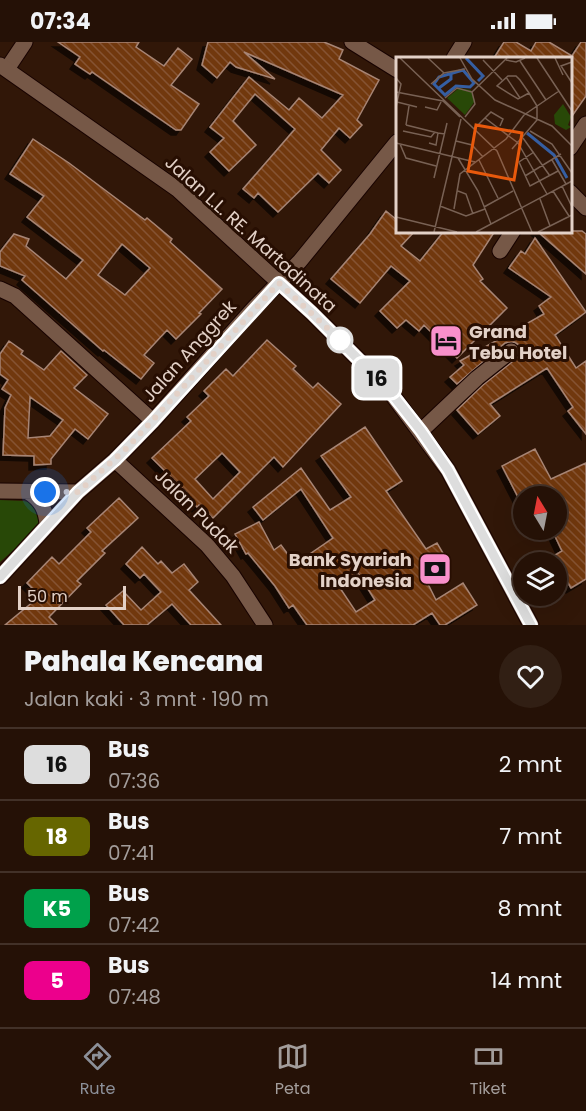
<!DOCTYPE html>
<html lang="id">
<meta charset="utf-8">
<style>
body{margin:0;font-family:Poppins,sans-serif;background:#311f14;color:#f1f3f6;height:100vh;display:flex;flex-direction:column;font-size:22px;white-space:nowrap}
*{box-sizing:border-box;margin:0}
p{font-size:20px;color:#a39d9b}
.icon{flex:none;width:33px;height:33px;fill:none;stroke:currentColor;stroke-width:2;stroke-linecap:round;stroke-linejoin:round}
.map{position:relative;height:583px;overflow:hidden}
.side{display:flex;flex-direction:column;background:#251106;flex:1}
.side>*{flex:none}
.badge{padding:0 12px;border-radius:9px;font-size:21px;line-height:39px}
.needle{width:39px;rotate:350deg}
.buttons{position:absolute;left:513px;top:444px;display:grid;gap:12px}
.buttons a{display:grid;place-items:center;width:54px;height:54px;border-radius:50%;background:#251106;box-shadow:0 6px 24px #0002,0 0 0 2px #423128;font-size:30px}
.scale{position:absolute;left:18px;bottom:15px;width:108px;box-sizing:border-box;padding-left:6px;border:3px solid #e3d1c7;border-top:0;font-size:16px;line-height:21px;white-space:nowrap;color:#e3d1c7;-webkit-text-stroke:4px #270e02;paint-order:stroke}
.you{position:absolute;width:30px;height:30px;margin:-15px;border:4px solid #fff;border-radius:50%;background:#1a73e8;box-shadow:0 0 0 9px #1a73e833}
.map>.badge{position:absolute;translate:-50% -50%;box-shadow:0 0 0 3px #fff}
.round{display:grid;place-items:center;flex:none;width:63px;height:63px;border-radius:32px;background:#311f14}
.summary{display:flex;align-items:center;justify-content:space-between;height:102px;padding:0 24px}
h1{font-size:28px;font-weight:800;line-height:45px}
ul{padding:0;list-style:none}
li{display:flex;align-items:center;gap:18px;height:72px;padding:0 24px;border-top:2px solid #423128}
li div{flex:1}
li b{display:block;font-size:22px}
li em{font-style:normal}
li .badge{min-width:66px;font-weight:700;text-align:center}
.status{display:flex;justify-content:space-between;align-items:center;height:42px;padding:0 30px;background:#251106;direction:ltr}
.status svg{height:16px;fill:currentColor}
.menu{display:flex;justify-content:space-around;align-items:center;height:84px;border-top:2px solid #423128;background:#251106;font-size:16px;color:#a39d9b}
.menu a{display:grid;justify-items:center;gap:3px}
.menu .selected{color:#8c9099}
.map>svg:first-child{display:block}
.green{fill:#284807}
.building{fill:url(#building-back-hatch);stroke:#a78574;stroke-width:1.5;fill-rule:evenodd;filter:url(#shadow)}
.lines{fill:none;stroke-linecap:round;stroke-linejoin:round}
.minor-casing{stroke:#180300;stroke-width:17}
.tertiary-casing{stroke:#180300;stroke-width:17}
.secondary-casing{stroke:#180300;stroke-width:17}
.minor{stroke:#765847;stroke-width:15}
.tertiary{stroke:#765847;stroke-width:15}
.secondary{stroke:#765847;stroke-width:15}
.line-casing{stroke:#fff;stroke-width:14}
.line{stroke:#ddd;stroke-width:9}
.walk{stroke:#e3d1c7;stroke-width:6;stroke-dasharray:0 10.8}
.stop-dot{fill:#fff;stroke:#ddd;stroke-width:3}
.labels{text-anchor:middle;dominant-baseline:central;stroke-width:6;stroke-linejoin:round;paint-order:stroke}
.street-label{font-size:18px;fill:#e3d1c7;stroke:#270e02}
.poi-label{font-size:18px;font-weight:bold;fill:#e3d1c7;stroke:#270e02;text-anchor:start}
.inset-river{fill:none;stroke:#355ea2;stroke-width:3}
.inset-road{fill:none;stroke:#786154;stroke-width:1.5}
.view{fill:#e8590c;fill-opacity:0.15;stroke:#e8590c;stroke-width:3}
.inset-edge{fill:none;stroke:#e3d1c7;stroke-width:3}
</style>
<div class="status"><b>07:34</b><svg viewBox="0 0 49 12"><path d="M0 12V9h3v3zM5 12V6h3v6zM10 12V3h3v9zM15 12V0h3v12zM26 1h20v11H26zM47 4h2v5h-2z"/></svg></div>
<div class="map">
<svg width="586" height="583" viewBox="0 0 586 583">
<defs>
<pattern id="building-back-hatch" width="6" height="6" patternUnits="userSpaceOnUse" patternTransform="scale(1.5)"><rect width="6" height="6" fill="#713711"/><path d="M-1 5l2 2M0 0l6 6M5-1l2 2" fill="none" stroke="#855332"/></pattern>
<filter id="shadow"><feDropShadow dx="-5" dy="5" stdDeviation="0" flood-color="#0009"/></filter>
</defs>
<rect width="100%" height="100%" fill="#311708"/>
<!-- green -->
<path class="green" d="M0 458 24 459 35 462 41 484 0 520Z"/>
<!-- building -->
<path class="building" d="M58 0H139L136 5 164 24 178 6 192 17 171 43 199 62 181 88H176L92 30 90 32 75 22 80 15Z
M208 0H324L343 8 339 17 379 38 357 78 362 83 350 96 339 86 321 108 341 128 329 141 318 131 278 170 258 151 254 156 243 147 295 87 255 52 233 79 256 103 229 129 210 110 224 96 210 85 249 35 289 68 299 56 322 76 343 53 244 10 275 37 236 25 230 20 217 36 202 23Z
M504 0H516L531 9 536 0H549L572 14 581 0H586V54L570 77 571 16H494Z
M33 97 69 121 145 178 147 176 172 197 170 200 222 247 199 271 201 272 176 297 167 288 144 313 154 321 141 337 104 308 103 309 22 238 25 234 0 224V210L14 192 29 197 26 204 66 237 83 218 27 175 44 154 10 132ZM122 202 150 226 125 253 98 233Z
M386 169 397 178V189H415L401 204 420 219 444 189H495L473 223 483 237 480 239 507 266 457 316 424 283 419 289 406 278 397 286 380 269 410 239 391 224 360 261 331 237 370 192Z
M537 189H582L586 192V232Z
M535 196 586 270 555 293 576 326 586 319V392L568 369 573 365 547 326 490 362 500 374 478 392 457 368 483 343 517 316 520 312 519 303 514 300 505 301 457 342 450 335 464 323 460 319 544 272 539 264 551 255 509 226 521 209 525 212Z
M267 298 296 324 293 327 313 346 318 341 341 362 283 425 274 415 213 476 199 463 197 465 185 453 187 451 152 416 191 379 187 375 209 354 204 349 226 327 233 334ZM222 411 240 430 213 457 195 437Z
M9 299 23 309 21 312 44 328 61 309 87 333 74 346 108 372 88 397 75 387 51 417V422L34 423V414L3 413 5 366 11 353 2 347 8 338 0 332V312ZM30 355 63 378 50 394 28 396Z
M365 385 402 439 386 449 426 507 437 501 450 523 426 538 436 558 463 541 477 563 445 583H440L432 571 413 583H307L293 563 289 566 275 544 248 511 246 512 235 492 259 480 274 508 281 503 295 522 333 496 301 447 263 478 253 465 301 426 330 468 351 455 321 414ZM358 531 375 558 356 570 338 543Z
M535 407 551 437 586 421V537L571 546 552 515 562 509 552 488H556V454H553L547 445 528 454H524V457L520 459 502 424Z
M119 456 138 476 102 509 105 511 77 539 81 542 49 575 57 583H5L40 554 27 541 52 515 59 522 91 490 87 486Z
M142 505 158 522 161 519 172 531 184 522 198 540 189 548 221 583H191L172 562 147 583H124L106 563 123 549 141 568 161 550 144 532 140 536 126 522Z"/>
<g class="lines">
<defs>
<path id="minor" d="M352 0 397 28
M7 27 25 0
M570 106 586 82
M570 150 586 166
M500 209 513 189
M0 247 15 254 153 379
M421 389 477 336 511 309
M115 418 207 503 233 534 265 583"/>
<path id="tertiary" d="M454 16 464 0
M0 449 78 450
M28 450C41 458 46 468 47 483
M0 535 78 450 115 418 153 379 254 266 300 219 397 100"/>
<path id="secondary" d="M0 23 177 147 312 271 388 347 448 428 531 583"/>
</defs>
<!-- minor casing -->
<use href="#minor" class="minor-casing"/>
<!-- tertiary casing -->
<use href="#tertiary" class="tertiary-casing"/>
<!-- secondary casing -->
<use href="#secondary" class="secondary-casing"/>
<!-- minor -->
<use href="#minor" class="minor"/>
<!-- tertiary -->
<use href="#tertiary" class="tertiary"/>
<!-- secondary -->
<use href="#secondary" class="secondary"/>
</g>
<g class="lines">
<defs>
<path id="line" d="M0 535 78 450 115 418 153 379 279 241 312 271 388 347 421 389 448 428 531 583"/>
</defs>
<!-- line casing -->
<use href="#line" class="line-casing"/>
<!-- line -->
<use href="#line" class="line"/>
<!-- walk -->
<path class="walk" d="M45 450H78L128 405 279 241 340 298"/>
</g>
<!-- icons -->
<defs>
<symbol id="hotel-square" viewBox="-11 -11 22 22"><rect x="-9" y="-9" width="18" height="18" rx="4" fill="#f890cb" stroke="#270e02"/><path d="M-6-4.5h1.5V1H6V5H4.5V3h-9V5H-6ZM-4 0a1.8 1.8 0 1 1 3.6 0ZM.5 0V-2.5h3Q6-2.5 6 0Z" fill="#111"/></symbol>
<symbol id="bank-square" viewBox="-11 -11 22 22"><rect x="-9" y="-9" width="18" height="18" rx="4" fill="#f890cb" stroke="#270e02"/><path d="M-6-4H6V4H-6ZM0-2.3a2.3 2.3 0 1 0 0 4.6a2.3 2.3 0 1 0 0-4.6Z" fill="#111"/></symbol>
</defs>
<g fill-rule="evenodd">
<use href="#hotel-square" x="427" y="280" width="38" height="38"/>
<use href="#bank-square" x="416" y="508" width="38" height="38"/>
</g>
<!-- markers -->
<circle class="stop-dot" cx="340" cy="298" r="12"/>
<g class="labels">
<!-- street labels -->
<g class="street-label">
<text transform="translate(251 192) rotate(42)">Jalan L.L. RE. Martadinata</text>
<text transform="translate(189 309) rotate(-48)">Jalan Anggrek</text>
<text transform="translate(197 469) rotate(45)">Jalan Pudak</text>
</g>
<!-- poi labels -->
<g class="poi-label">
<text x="469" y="289">Grand<tspan x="469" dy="21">Tebu Hotel</tspan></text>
<text x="412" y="517" text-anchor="end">Bank Syariah<tspan x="412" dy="21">Indonesia</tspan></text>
</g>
</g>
<!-- overview -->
<g transform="translate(396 15)">
<rect width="176" height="176" fill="#311708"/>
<path d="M63 31 75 33 79 44 69 58 51 41ZM167 47 175 60 172 68 175 70 170 73 159 67 158 58Z" fill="#284807"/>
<path class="inset-river" d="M70 1 87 19 82 24M67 13 78 26 74 30 60 29 49 38 38 27 43 20ZM43 31 55 22V16M131 76 158 98 171 121"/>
<path class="inset-road" d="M4 1 101 94 136 175M32 1 48 16M64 1 76 22 99 43 156 69 176 89M141 1 176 54M159 1 167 18M87 3 106 23M110 3 120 5 129 1M124 4 150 43M176 5 165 9 176 26M110 20 124 41M0 21 5 27 0 50M35 27 48 16 69 12M0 35 47 44 64 60M76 35 111 1M49 41 61 31 76 35 79 47 69 60M1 45 21 50M29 50 41 53 45 45M89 61 122 86 151 137M10 68 42 76M10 68 13 49M80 70 95 55 107 62 104 69M7 74 35 80 39 75M134 74 156 87 176 116M127 81 154 119M60 84 76 88 87 100M0 86 79 105M33 86 40 88 42 76 49 77M4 87 10 101 40 109M116 92 141 63V49L133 36 124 23 120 19H112L101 29 122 42 133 36M138 95 123 105 134 129 162 114M62 101 82 134 95 167M83 103 102 141M156 103 170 127M129 119 165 97M38 121 51 66M166 129 176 150M62 134 70 137 77 157M157 134 173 159M144 142 154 169M44 149 70 159 89 152M88 150 117 134M58 152 64 117 110 82 128 58 163 34M0 160 61 175M38 175 65 62M80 175 176 124M142 175 176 158"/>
<path class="view" d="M80 68 126 76 118 123 72 114Z"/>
<rect width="176" height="176" class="inset-edge"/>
</g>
</svg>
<div class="buttons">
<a><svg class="needle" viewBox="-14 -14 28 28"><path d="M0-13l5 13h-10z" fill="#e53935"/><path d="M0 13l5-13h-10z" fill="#a39d9b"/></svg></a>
<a><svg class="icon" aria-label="layers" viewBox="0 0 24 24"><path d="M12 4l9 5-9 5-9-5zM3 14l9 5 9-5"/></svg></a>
</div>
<div class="scale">50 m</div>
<div class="you" style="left:45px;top:450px"></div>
<b class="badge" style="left:377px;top:336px;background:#ddd;color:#111">16</b>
</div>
<section class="side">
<div class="summary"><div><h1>Pahala Kencana</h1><p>Jalan kaki · 3 mnt · 190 m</p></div><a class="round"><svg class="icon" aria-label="heart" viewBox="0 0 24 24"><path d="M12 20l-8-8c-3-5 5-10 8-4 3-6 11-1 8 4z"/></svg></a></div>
<ul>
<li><span class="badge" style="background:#ddd;color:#111">16</span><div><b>Bus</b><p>07:36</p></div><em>2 mnt</em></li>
<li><span class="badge" style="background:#660;color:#fff">18</span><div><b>Bus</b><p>07:41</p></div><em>7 mnt</em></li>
<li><span class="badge" style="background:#00a14b;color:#fff">K5</span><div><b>Bus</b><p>07:42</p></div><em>8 mnt</em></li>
<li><span class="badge" style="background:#ec008c;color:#fff">5</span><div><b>Bus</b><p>07:48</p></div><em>14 mnt</em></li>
</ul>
</section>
<nav class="menu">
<a class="selected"><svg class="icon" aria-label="directions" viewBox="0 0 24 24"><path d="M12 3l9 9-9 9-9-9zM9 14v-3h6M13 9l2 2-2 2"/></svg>Rute</a>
<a><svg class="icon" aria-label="map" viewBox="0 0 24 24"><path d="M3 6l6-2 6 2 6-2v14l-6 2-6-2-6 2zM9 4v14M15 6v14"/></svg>Peta</a>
<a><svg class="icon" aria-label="tickets" viewBox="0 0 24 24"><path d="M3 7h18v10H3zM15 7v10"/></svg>Tiket</a>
</nav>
